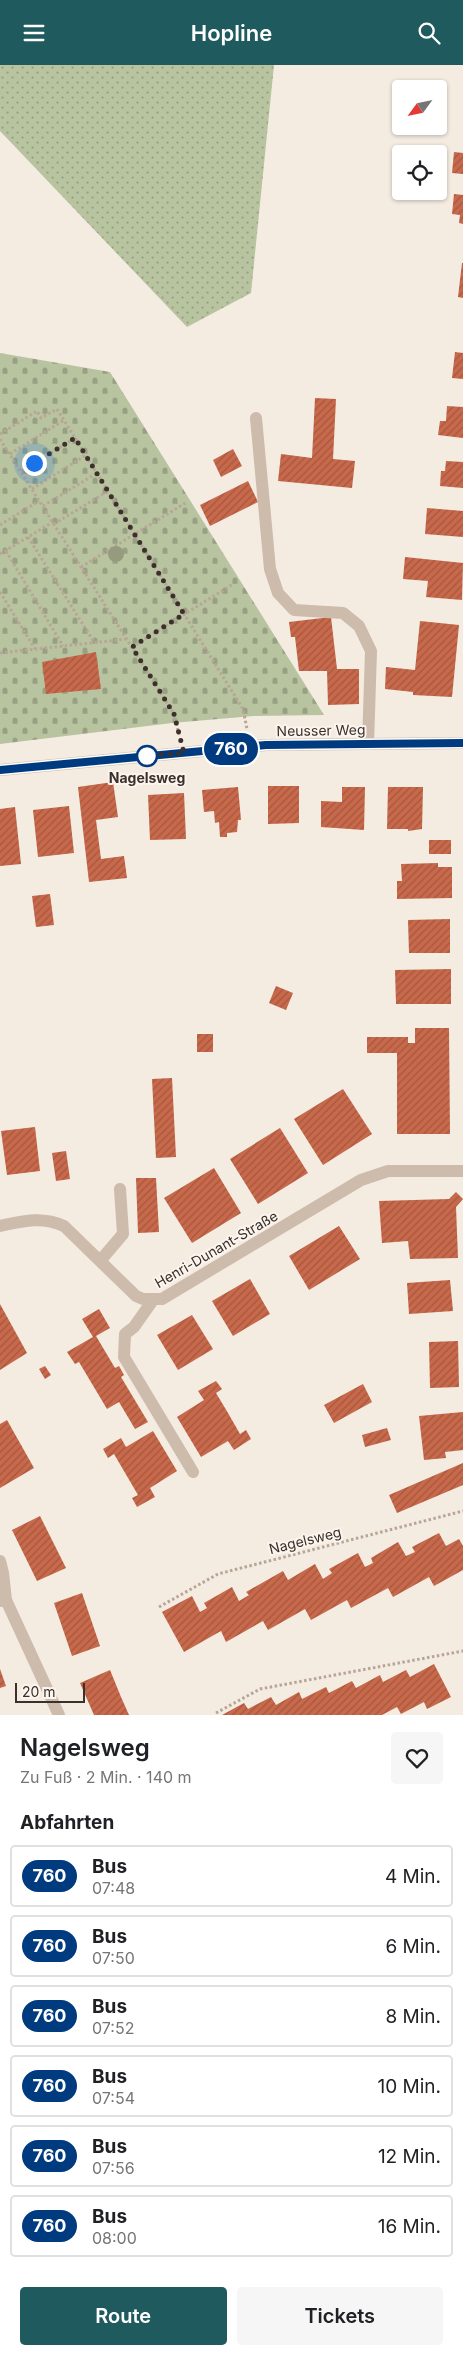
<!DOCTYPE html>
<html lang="de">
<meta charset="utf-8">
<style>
body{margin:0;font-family:Inter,sans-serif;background:#f6f6f6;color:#202124;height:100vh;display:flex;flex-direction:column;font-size:19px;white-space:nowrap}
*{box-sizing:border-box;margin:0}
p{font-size:16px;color:#757577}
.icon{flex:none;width:28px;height:28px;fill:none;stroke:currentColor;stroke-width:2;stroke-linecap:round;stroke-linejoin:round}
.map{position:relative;height:1650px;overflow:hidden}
.sheet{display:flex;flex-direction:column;background:#fff;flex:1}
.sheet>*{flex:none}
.badge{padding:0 10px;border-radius:16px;font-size:18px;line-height:32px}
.needle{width:32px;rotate:237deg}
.buttons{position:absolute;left:392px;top:15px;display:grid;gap:10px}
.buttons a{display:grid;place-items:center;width:55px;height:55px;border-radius:5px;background:#fff;box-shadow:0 1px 4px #0004;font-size:25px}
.scale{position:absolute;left:15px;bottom:12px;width:70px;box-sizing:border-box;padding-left:5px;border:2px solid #3b302b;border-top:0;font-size:14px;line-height:18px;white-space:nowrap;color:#3b302b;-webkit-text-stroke:4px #fbf5ee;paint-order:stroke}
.you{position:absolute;width:25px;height:25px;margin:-12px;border:4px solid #fff;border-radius:50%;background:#1a73e8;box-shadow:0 0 0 8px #1a73e833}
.map>.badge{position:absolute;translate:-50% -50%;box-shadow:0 0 0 2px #fff}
h2{padding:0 20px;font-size:19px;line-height:45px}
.round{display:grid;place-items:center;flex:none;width:52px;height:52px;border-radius:5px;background:#f6f6f6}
.head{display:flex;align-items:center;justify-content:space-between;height:85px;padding:0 20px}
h1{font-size:24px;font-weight:600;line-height:38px}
.button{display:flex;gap:10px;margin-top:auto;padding:10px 20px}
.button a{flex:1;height:58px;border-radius:5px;background:#1f5a5e;color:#fff;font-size:20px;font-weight:600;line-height:58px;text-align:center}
.button a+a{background:#f6f6f6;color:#202124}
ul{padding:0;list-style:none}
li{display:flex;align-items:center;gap:15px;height:62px;margin:0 10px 8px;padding:0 10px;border:2px solid #e0e0e0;border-radius:5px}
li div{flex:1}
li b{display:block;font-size:19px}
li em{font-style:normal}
li .badge{min-width:55px;font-weight:700;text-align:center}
header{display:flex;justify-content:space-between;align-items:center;height:65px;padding:0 20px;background:#1f5a5e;color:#fff;font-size:22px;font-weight:600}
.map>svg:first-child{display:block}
.grass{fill:url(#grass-dots)}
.cemetery{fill:url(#cemetery-stones)}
.building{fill:url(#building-hatch)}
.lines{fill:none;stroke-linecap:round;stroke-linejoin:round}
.path{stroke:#b9a596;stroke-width:3;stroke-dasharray:2.5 2.5;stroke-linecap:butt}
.minor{stroke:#cdbbac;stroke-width:12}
.tree{fill:#969b7f}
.line-casing{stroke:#fff;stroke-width:11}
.line{stroke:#003b80;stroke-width:8}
.walk{stroke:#3b302b;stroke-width:5;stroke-dasharray:0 9}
.stop-dot{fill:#fff;stroke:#003b80;stroke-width:2.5}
.labels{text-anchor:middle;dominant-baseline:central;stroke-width:4;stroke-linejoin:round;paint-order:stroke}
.street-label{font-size:14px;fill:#3b302b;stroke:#fbf5ee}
.stop-label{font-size:14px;font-weight:bold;fill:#3b302b;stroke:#fbf5ee}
</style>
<header><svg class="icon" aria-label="menu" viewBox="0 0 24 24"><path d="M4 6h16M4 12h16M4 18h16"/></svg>Hopline<svg class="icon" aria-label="search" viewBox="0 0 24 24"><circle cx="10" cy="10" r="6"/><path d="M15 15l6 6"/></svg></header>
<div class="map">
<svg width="463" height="1650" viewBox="0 0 463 1650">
<defs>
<pattern id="grass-dots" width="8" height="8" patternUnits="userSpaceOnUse" patternTransform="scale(1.25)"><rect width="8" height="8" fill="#b8c4a0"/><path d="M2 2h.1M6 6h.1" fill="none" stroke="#97a083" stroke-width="1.8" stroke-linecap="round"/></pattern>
<pattern id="cemetery-stones" width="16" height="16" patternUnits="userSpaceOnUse" patternTransform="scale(1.25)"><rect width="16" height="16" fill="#b8c4a0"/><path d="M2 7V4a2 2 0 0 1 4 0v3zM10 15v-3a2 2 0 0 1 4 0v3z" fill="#97a083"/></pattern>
<pattern id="building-hatch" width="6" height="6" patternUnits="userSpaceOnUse" patternTransform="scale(1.25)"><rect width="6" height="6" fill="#c8694b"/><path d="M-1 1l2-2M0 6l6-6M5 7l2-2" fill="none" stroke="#a4573f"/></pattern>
</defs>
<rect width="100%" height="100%" fill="#f4ebe1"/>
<!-- grass -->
<path class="grass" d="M0 0H274L251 228 187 262 0 66Z"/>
<!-- cemetery -->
<path class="cemetery" d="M0 288 110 307 324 650 253 651 172 658 0 679Z"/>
<!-- building -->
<path class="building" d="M454 87 463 88V109L452 108Z
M454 129 463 130V159L459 158 460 150 452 149Z
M462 198H463V233L458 232Z
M455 287 463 288V314L452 313Z
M315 333 336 334 333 394 355 396 352 423 278 416 281 389 312 393Z
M447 341 463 342V373L438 370 440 356H446Z
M233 384 242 401 221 412 213 395Z
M446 396 463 397V423L440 421 441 406H445Z
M248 416 258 437 210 461 200 440Z
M427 443 463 446V472L425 469Z
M405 492 463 498 462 535 426 532 428 516 403 514Z
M331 552 337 604H359V639L328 640 327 606H299L295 572H291L289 557Z
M420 556 459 560 452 632 413 630V627L385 624 386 602 415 605Z
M96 587 101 624 46 629 42 597Z
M113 717 118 752 96 755 101 794 124 791 127 813 89 817 78 722Z
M268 721H299V758L268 759Z
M238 722 241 755H238L237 767 227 768V772H220L219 757 215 758 214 746 204 747 202 725Z
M342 722H365L364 765 321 762V736L342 737Z
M388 722H423L422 764 408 766V764H387Z
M184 728 186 774 150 775 148 730Z
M69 741 74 788 38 792 33 745Z
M15 742 21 799 0 801V744Z
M429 775H451V789H429Z
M438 798V802H452V833L397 834V816H402L401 799Z
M50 829 54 860 36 862 32 831Z
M450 854V888H409L408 855Z
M451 904V939H396L395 905Z
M276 921 293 928 286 945 269 938Z
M415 963H449L450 1069H397V988H367V972H408V978H415Z
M197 969H213V987H197Z
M172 1013 176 1092 156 1093 152 1014Z
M343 1024 372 1069 323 1100 294 1054Z
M35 1062 40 1106 7 1110 1 1066Z
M280 1063 308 1108 258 1139 230 1094Z
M66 1086 70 1114 56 1116 52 1088Z
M214 1103 241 1148 192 1178 164 1133Z
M136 1113H156L159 1167 138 1168Z
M456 1127 463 1134 456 1142 458 1193 410 1194 408 1176 382 1178 379 1136 449 1134Z
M339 1161 360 1194 309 1225 289 1191Z
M250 1214 270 1249 233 1271 212 1236Z
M450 1215 453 1246 409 1249 407 1218Z
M0 1239 27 1288 0 1305Z
M99 1244 110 1263 96 1271 115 1303 119 1301 124 1310 121 1312 148 1357 135 1364 119 1337 107 1344 79 1297 75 1299 67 1287 93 1272 82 1254Z
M192 1250 213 1284 178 1305 157 1270Z
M458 1276 459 1322 430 1323 429 1277Z
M45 1301 51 1310 45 1314 39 1304Z
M216 1316 222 1324 216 1328 228 1348 240 1369 246 1365 251 1374 234 1385 228 1376 201 1392 177 1352 204 1335 198 1326Z
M363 1319 372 1337 334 1358 324 1340Z
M463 1347V1385L445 1387 446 1393 424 1395 419 1351Z
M7 1355 34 1403 0 1423V1359Z
M387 1363 391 1375 365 1382 362 1370Z
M153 1366 177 1406 150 1423 155 1432 137 1442 132 1433 138 1430 114 1389 108 1393 103 1384 121 1373 126 1382Z
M463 1398V1420L397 1448 389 1430Z
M40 1451 66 1503 37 1516 12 1465Z
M439 1468 446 1481 459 1474 463 1481V1505L434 1521 429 1512 393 1532 388 1523 351 1543 347 1535 311 1555 305 1544 268 1565 263 1556 226 1577 221 1566 184 1587 162 1547 192 1531 200 1547 207 1543 204 1538 232 1522 239 1536 249 1530 246 1527 283 1506 288 1515 315 1499 323 1514 332 1508 329 1504 358 1488 365 1502 373 1498 371 1493 398 1477 406 1491 415 1487 412 1482Z
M82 1528 100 1581 72 1591 54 1538Z
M434 1599 451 1632 427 1644 424 1637 401 1649 397 1642 382 1650H222L244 1638 248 1644 271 1632 276 1640 299 1627 302 1634 326 1622 329 1628 352 1616 356 1623 380 1610 383 1617 406 1605 410 1612Z
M0 1604 6 1621 0 1623Z
M110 1605 121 1632 129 1650H94L80 1618Z"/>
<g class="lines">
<!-- path -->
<path class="path" d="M0 369 37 346 41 353 57 344 243 644 247 664
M0 374 174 649 179 670
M10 389 64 355
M21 406 75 373
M32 424 86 390
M43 441 97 408
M54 459 108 426
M0 460 39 436
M28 472 94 577
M6 486 63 581
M0 489 53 457
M81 502 187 437
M0 527 35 584
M132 582 233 519
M0 588 127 574
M159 1542 218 1509 463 1446
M216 1648 260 1624 463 1586"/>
<!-- minor -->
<path class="minor" d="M256 353 270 504 278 528 294 545 343 548 359 561 371 586 368 679
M0 705 266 680 463 678
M0 1161C23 1156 42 1151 64 1161L136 1231 143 1234H162L361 1115 388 1106H463
M100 1196 123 1169 120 1124
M153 1235 134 1262 125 1269 124 1292 193 1407
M0 1496 3 1508 6 1535
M0 1536 6 1535 59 1650"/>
</g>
<!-- trees -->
<circle class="tree" cx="116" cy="489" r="8"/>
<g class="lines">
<defs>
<path id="line" d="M0 705 266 680 463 678"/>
</defs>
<!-- line casing -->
<use href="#line" class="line-casing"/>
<!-- line -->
<use href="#line" class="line"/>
<!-- walk -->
<path class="walk" d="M34 398 75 373 184 549 132 582 174 649 184 688 147 691"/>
</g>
<!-- markers -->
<circle class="stop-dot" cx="147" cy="691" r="10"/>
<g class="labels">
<!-- street labels -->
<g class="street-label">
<text transform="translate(321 665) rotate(-1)">Neusser Weg</text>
<text transform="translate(216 1184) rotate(-30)">Henri-Dunant-Straße</text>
<text transform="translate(305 1475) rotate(-14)">Nagelsweg</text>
</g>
<!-- stop labels -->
<g class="stop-label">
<text x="147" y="712">Nagelsweg</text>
</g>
</g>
</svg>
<div class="buttons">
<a><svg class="needle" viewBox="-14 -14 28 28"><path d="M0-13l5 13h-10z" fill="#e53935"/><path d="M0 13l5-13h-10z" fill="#757577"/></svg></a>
<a><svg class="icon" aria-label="locate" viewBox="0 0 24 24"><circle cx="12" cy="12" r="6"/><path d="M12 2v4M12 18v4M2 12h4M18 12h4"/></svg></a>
</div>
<div class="scale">20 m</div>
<div class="you" style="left:34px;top:398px"></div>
<b class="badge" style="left:231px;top:684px;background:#003b80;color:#fff">760</b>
</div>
<section class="sheet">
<div class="head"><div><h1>Nagelsweg</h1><p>Zu Fuß · 2 Min. · 140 m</p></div><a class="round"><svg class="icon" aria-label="heart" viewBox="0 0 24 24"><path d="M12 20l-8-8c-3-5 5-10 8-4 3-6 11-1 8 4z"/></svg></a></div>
<h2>Abfahrten</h2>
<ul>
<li><span class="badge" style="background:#003b80;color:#fff">760</span><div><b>Bus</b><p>07:48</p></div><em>4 Min.</em></li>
<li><span class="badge" style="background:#003b80;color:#fff">760</span><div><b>Bus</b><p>07:50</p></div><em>6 Min.</em></li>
<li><span class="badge" style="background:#003b80;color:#fff">760</span><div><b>Bus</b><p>07:52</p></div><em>8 Min.</em></li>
<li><span class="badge" style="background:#003b80;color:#fff">760</span><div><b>Bus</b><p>07:54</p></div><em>10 Min.</em></li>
<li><span class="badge" style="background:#003b80;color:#fff">760</span><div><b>Bus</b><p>07:56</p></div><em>12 Min.</em></li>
<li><span class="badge" style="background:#003b80;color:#fff">760</span><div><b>Bus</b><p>08:00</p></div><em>16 Min.</em></li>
</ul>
<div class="button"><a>Route</a><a>Tickets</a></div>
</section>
